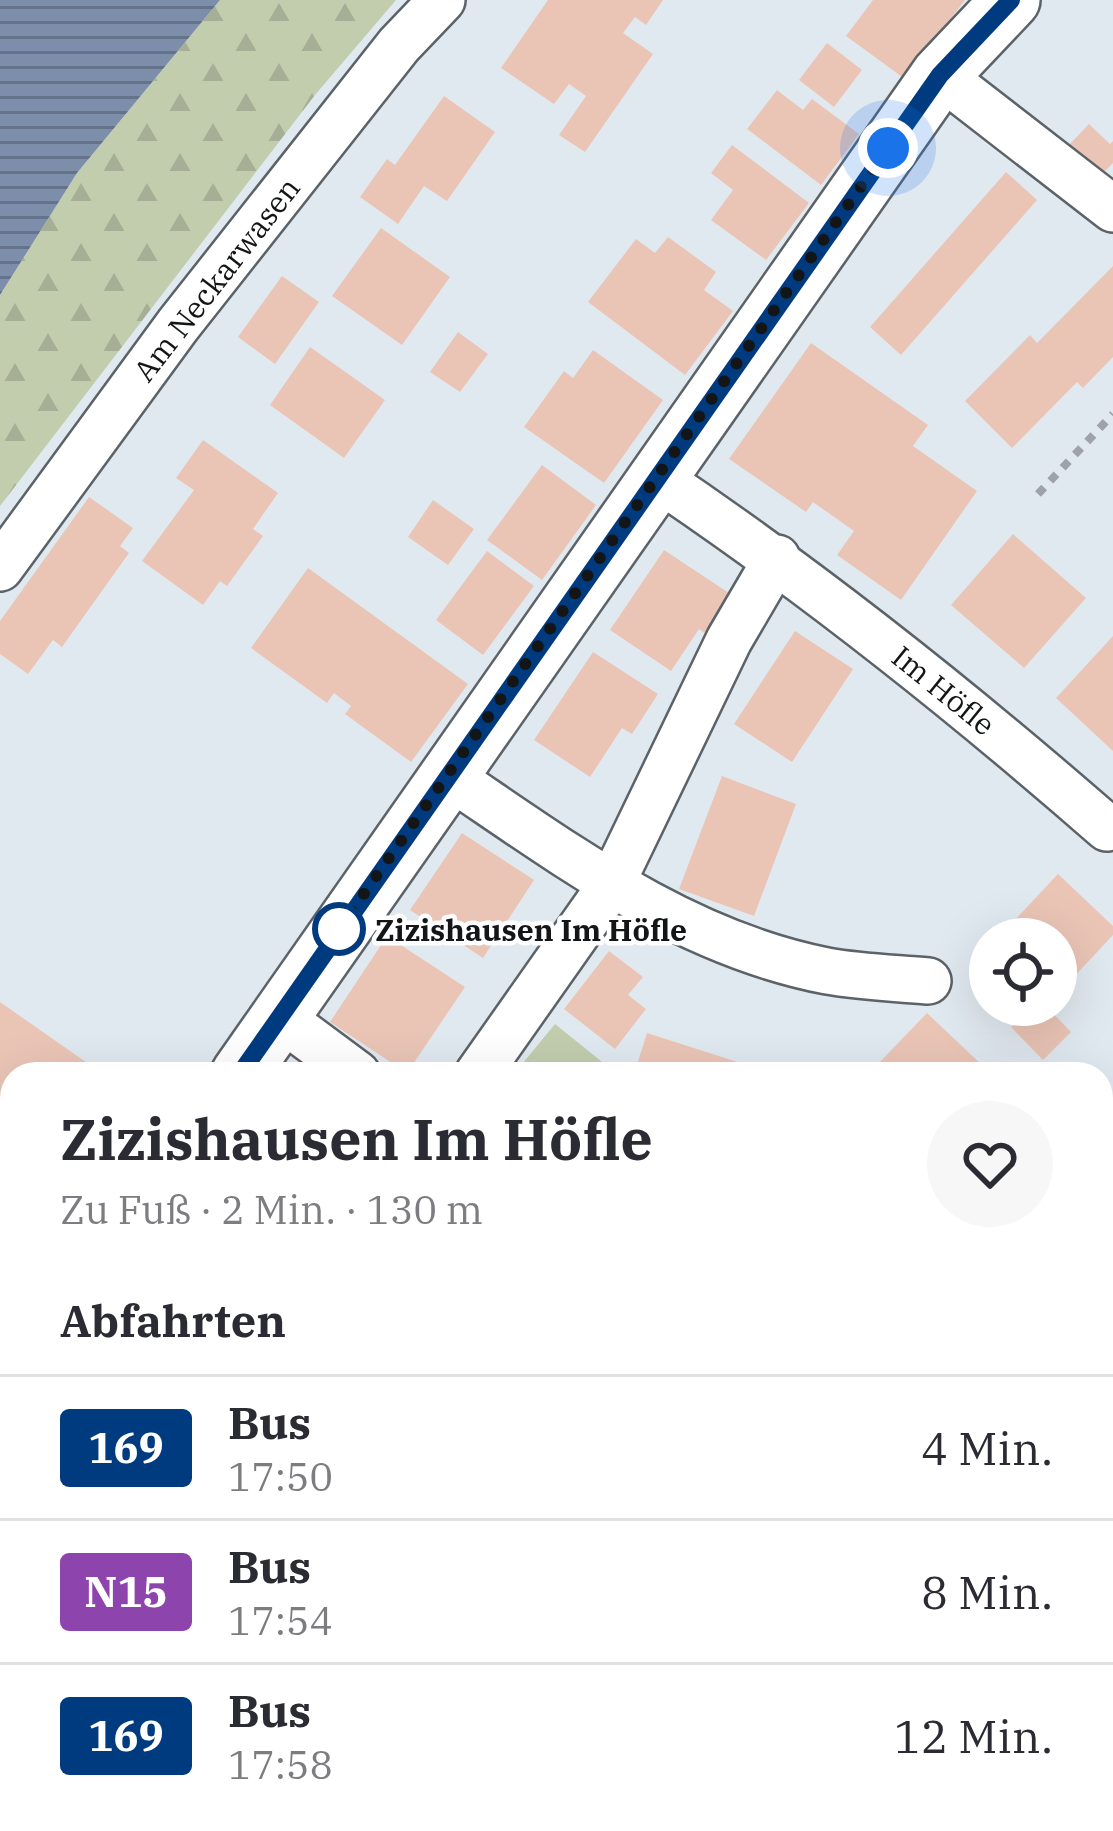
<!DOCTYPE html>
<html lang="de">
<meta charset="utf-8">
<style>
body{margin:0;font-family:"IBM Plex Serif",serif;background:#f7f7f7;color:#2b2b33;height:100vh;display:flex;flex-direction:column;font-size:45px;white-space:nowrap}
*{box-sizing:border-box;margin:0}
p{font-size:39px;color:#7c7c81}
.icon{flex:none;width:66px;height:66px;fill:none;stroke:currentColor;stroke-width:2;stroke-linecap:round;stroke-linejoin:round}
.map{position:relative;flex:1;overflow:hidden}
.panel{position:absolute;left:0px;top:1062px;width:1113px;height:771px;display:flex;flex-direction:column;background:#fff;border-radius:36px 36px 0 0;box-shadow:0 12px 48px #0002}
.panel>*{flex:none}
.badge{padding:0 24px;border-radius:9px;font-size:42px;line-height:78px}
.buttons{position:absolute;left:969px;top:918px;display:grid;gap:24px}
.buttons a{display:grid;place-items:center;width:108px;height:108px;border-radius:50%;background:#fff;box-shadow:0 12px 48px #0002;font-size:60px}
.you{position:absolute;width:60px;height:60px;margin:-30px;border:9px solid #fff;border-radius:50%;background:#1a73e8;box-shadow:0 0 0 18px #1a73e833}
.map>.badge{position:absolute;translate:-50% -50%;box-shadow:0 0 0 6px #fff}
h2{padding:0 60px;font-size:45px;line-height:108px}
.round{display:grid;place-items:center;flex:none;width:126px;height:126px;border-radius:63px;background:#f7f7f7}
.head{display:flex;align-items:center;justify-content:space-between;height:204px;padding:0 60px}
h1{font-size:57px;font-weight:700;line-height:90px}
ul{padding:0;list-style:none}
li{display:flex;align-items:center;gap:36px;height:144px;padding:0 60px;border-top:3px solid #e1e1e2}
li div{flex:1}
li b{display:block;font-size:45px}
li em{font-style:normal}
li .badge{min-width:132px;font-weight:700;text-align:center}
.map>svg:first-child{display:block}
.green{fill:#c2cdae}
.forest{fill:url(#forest-firs)}
.water{fill:url(#water-rules)}
.building{fill:#eac5b6}
.lines{fill:none;stroke-linecap:round;stroke-linejoin:round}
.service-casing{stroke:#5b6268;stroke-width:28}
.minor-casing{stroke:#5b6268;stroke-width:50}
.tertiary-casing{stroke:#5b6268;stroke-width:62}
.path{stroke:#9da3a9;stroke-width:8;stroke-dasharray:9 9;stroke-linecap:butt}
.service{stroke:#fff;stroke-width:24}
.minor{stroke:#fff;stroke-width:45}
.tertiary{stroke:#fff;stroke-width:57}
.line-casing{stroke:#fff;stroke-width:27}
.line{stroke:#003b80;stroke-width:18}
.walk{stroke:#131517;stroke-width:12;stroke-dasharray:0 21.6}
.stop-dot{fill:#fff;stroke:#003b80;stroke-width:6}
.labels{text-anchor:middle;dominant-baseline:central;stroke-width:9;stroke-linejoin:round;paint-order:stroke}
.street-label{font-size:30px;fill:#131517;stroke:#fff}
.stop-label{font-size:30px;font-weight:bold;fill:#131517;stroke:#fff;text-anchor:start}
</style>
<div class="map">
<svg width="1113" height="1831" viewBox="0 0 1113 1831">
<defs>
<pattern id="forest-firs" width="22" height="20" patternUnits="userSpaceOnUse" patternTransform="scale(3)"><rect width="22" height="20" fill="#c2cdae"/><path d="M5 1l3.5 6h-7zM16 11l3.5 6h-7z" fill="#a6af95"/></pattern>
<pattern id="water-rules" width="6" height="5" patternUnits="userSpaceOnUse" patternTransform="scale(3)"><rect width="6" height="5" fill="#7d8eab"/><path d="M0 2.5h6" fill="none" stroke="#65738a"/></pattern>
</defs>
<rect width="100%" height="100%" fill="#e1e9f0"/>
<!-- green -->
<path class="green" d="M555 1024 612 1070 610 1074H514Z"/>
<!-- forest -->
<path class="forest" d="M220 0H396L315 95 0 506V295L77 173Z"/>
<!-- water -->
<path class="water" d="M0 0H220L77 173 0 295Z"/>
<!-- building -->
<path class="building" d="M548 0H663L646 25 635 17 623 33 653 54 585 152 559 135 586 96 569 84 554 104 501 68Z
M873 0H965L905 79 846 36Z
M827 43 862 70 834 107 799 80Z
M777 90 803 110 812 99 859 134 821 185 747 129Z
M444 96 495 132 447 201 424 186 398 224 360 197 387 159 395 165Z
M1089 124 1110 144 1113 141V163L1100 176 1068 146Z
M732 145 809 203 766 260 711 220 733 190 711 173Z
M1006 172 1037 200 901 355 870 327Z
M381 228 450 277 402 345 332 296Z
M668 237 716 272 704 290 733 311 685 375 588 302 636 239 655 253Z
M1113 266V357L1083 388 1077 382 1012 448 965 401 1030 335 1037 343Z
M282 276 319 302 275 364 238 337Z
M458 332 488 354 460 392 430 372Z
M811 343 928 425 913 446 977 491 901 600 837 555 854 531 813 502 806 512 729 459Z
M310 347 385 400 344 458 270 405Z
M593 350 663 400 604 483 524 427 564 371 573 378Z
M203 440 278 493 253 529 263 536 227 586 220 581 203 605 142 561 194 490 176 478Z
M542 465 596 505 542 580 487 540Z
M89 497 133 528 120 546 129 553 62 647 53 640 28 674 0 654V621Z
M433 500 474 529 448 565 408 537Z
M1013 534 1086 598 1024 668 951 605Z
M664 550 735 597 709 636 699 629 671 671 610 630Z
M487 551 534 586 483 655 436 620Z
M308 568 468 684 411 762 345 714 351 706 334 693 327 703 251 648Z
M795 631 853 669 792 762 734 724Z
M1113 636V751L1056 698Z
M593 652 658 694 632 734 622 728 590 777 534 740Z
M722 776 796 804 754 916 679 889Z
M462 833 534 880 483 958 410 910Z
M1058 874 1113 926V935L1056 996V939H997Z
M387 936 465 987 407 1073 330 1022Z
M609 951 643 977 628 995 646 1009 615 1049 564 1009Z
M0 1002 103 1074H12V1270L0 1262Z
M1034 1005H1045L1071 1032 1043 1060 1011 1027Z
M927 1013 983 1066 976 1074H886L877 1065Z
M647 1033 772 1073V1074H634Z
M1101 1224 1113 1232V1322L1101 1314Z
M1113 1535V1663L1101 1678V1550Z
M12 1649V1723L0 1716V1667Z
M12 1816V1821L43 1825 34 1831H0V1824Z
M215 1821H332L312 1831H196Z"/>
<g class="lines">
<defs>
<path id="service" d="M1101 1762 1113 1770"/>
<path id="minor" d="M940 75 1113 209
M656 477C815 584 963 702 1107 828
M0 568 178 325 399 45 442 0
M446 774C565 854 682 943 827 971 860 977 895 978 928 981
M280 1017 357 1074
M478 1074 611 885 729 640 777 558
M1101 1413 1113 1399
M439 1821 455 1831
M749 1831 757 1821"/>
<path id="tertiary" d="M240 1074 940 75 1011 0
M0 1423 12 1405"/>
</defs>
<!-- service casing -->
<use href="#service" class="service-casing"/>
<!-- minor casing -->
<use href="#minor" class="minor-casing"/>
<!-- tertiary casing -->
<use href="#tertiary" class="tertiary-casing"/>
<!-- path -->
<path class="path" d="M1038 494 1113 414
M0 1601 12 1609
M0 1628 12 1609
M0 1738 12 1746"/>
<!-- service -->
<use href="#service" class="service"/>
<!-- minor -->
<use href="#minor" class="minor"/>
<!-- tertiary -->
<use href="#tertiary" class="tertiary"/>
</g>
<g class="lines">
<defs>
<path id="line" d="M240 1074 940 75 1011 0"/>
</defs>
<!-- line casing -->
<use href="#line" class="line-casing"/>
<!-- line -->
<use href="#line" class="line"/>
<!-- walk -->
<path class="walk" d="M339 929 888 148"/>
</g>
<!-- markers -->
<circle class="stop-dot" cx="339" cy="929" r="24"/>
<g class="labels">
<!-- street labels -->
<g class="street-label">
<text transform="translate(216 279) rotate(-52)">Am Neckarwasen</text>
<text transform="translate(944 690) rotate(39)">Im Höfle</text>
</g>
<!-- stop labels -->
<g class="stop-label">
<text x="375" y="929">Zizishausen Im Höfle</text>
</g>
</g>
</svg>
<div class="buttons">
<a><svg class="icon" aria-label="locate" viewBox="0 0 24 24"><circle cx="12" cy="12" r="6"/><path d="M12 2v4M12 18v4M2 12h4M18 12h4"/></svg></a>
</div>
<div class="you" style="left:888px;top:148px"></div>
<section class="panel">
<div class="head"><div><h1>Zizishausen Im Höfle</h1><p>Zu Fuß · 2 Min. · 130 m</p></div><a class="round"><svg class="icon" aria-label="heart" viewBox="0 0 24 24"><path d="M12 20l-8-8c-3-5 5-10 8-4 3-6 11-1 8 4z"/></svg></a></div>
<h2>Abfahrten</h2>
<ul>
<li><span class="badge" style="background:#003b80;color:#fff">169</span><div><b>Bus</b><p>17:50</p></div><em>4 Min.</em></li>
<li><span class="badge" style="background:#8e44ad;color:#fff">N15</span><div><b>Bus</b><p>17:54</p></div><em>8 Min.</em></li>
<li><span class="badge" style="background:#003b80;color:#fff">169</span><div><b>Bus</b><p>17:58</p></div><em>12 Min.</em></li>
</ul>
</section>
</div>
